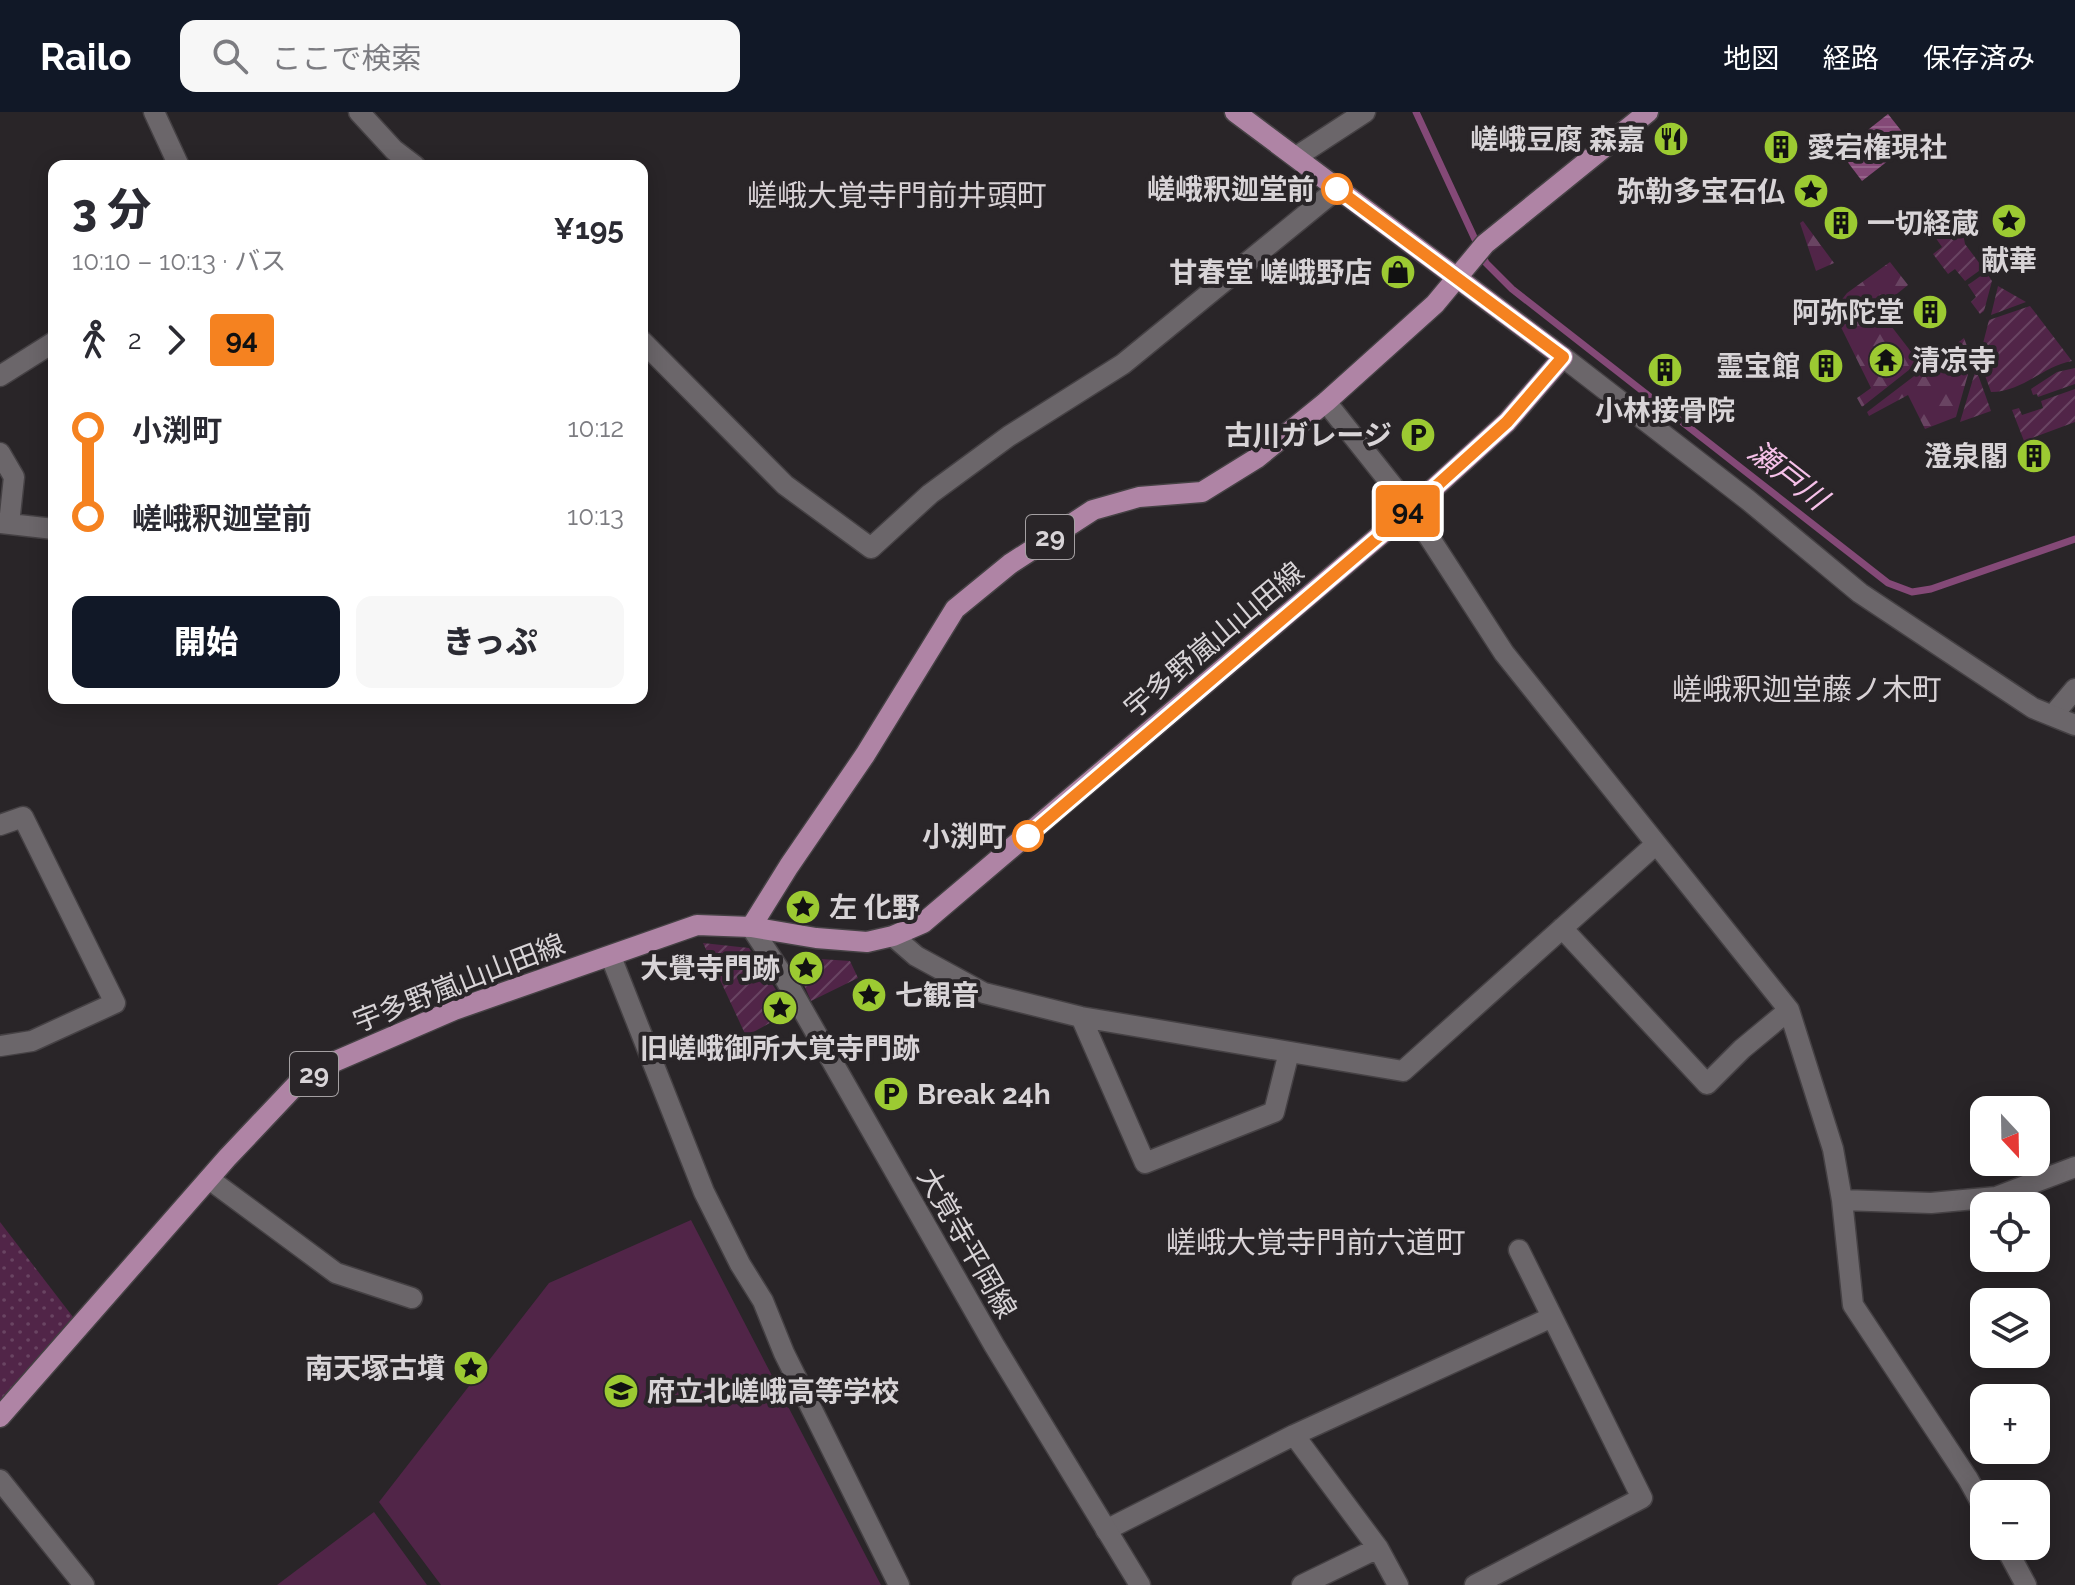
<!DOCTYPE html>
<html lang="ja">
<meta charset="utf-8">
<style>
body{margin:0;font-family:Raleway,"Noto Sans JP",sans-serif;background:#f7f7f7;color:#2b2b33;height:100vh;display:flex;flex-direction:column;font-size:30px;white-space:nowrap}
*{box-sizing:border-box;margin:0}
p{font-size:26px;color:#7c7c81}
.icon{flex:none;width:44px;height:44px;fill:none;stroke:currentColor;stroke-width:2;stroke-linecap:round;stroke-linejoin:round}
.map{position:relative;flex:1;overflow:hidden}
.details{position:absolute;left:48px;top:48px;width:600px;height:544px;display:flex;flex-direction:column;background:#fff;border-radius:16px;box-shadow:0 4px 20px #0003}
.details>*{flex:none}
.badge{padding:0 16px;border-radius:6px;font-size:28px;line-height:52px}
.needle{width:52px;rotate:158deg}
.tools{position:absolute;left:1970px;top:984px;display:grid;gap:16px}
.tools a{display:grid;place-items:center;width:80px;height:80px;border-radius:16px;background:#fff;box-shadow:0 4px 20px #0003;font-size:40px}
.map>.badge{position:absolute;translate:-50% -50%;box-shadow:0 0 0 4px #fff}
.legs{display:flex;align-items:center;gap:12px;height:88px;padding:0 24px;font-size:26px}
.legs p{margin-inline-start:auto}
.head{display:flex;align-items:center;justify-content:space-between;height:136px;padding:0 24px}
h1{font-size:44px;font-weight:800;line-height:60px}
.button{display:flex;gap:16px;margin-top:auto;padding:16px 24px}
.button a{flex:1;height:92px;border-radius:16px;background:#111827;color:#fff;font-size:32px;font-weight:800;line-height:92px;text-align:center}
.button a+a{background:#f7f7f7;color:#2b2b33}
ul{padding:0 24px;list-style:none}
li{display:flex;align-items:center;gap:28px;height:88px;font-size:30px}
li i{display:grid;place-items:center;width:12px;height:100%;margin:0 10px;background:currentColor}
li i::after{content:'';width:20px;height:20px;margin:-10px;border:6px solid;border-radius:50%;background:#fff}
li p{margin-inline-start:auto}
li:first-child i{background:linear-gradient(#0000 50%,currentColor 0)}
li:last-child i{background:linear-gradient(currentColor 50%,#0000 0)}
header{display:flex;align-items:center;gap:48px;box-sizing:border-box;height:112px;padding:0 40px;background:#111827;color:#fff}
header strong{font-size:38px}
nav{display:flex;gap:44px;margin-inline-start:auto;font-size:28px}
.search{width:560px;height:72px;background:#f7f7f7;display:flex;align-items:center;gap:20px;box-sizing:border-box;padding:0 28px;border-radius:16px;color:#7c7c81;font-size:30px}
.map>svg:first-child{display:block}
.grass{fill:url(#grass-dots)}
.forest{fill:url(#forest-firs)}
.garden{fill:url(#garden-furrows)}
.pitch{fill:#512548}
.water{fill:url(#water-rules)}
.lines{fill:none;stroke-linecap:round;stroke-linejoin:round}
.stream{stroke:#844977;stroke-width:7}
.street-casing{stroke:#454144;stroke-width:23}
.secondary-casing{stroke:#454144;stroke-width:23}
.primary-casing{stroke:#454144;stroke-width:23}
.street{stroke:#6b666a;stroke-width:20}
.secondary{stroke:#6b666a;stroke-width:20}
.primary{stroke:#af84a5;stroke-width:20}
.line-1-casing{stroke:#fff;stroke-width:18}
.line-1{stroke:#f58220;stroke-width:12}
.stop-1-dot{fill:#fff;stroke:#f58220;stroke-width:4}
.labels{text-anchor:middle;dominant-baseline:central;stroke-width:8;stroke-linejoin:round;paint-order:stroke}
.shield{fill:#292528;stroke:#a4a0a2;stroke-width:2}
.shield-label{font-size:26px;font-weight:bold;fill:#d8d4d7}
.poi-label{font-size:28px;font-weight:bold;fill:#d8d4d7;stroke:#292528;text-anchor:end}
.stop-label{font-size:28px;font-weight:bold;fill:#d8d4d7;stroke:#292528;text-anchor:end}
.street-label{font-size:28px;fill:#d8d4d7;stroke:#292528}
.neighbourhood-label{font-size:30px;fill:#d8d2d6;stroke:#292528}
.water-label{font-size:30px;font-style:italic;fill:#f6c1e9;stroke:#292528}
</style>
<header>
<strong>Railo</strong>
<div class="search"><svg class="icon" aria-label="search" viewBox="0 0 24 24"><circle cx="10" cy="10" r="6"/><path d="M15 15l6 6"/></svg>ここで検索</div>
<nav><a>地図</a><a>経路</a><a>保存済み</a></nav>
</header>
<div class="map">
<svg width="2075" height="1473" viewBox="0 0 2075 1473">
<defs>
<pattern id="grass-dots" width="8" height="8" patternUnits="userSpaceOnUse" patternTransform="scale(2)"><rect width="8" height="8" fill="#512548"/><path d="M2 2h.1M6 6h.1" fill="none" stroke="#694462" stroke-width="1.8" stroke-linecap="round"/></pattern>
<pattern id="forest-firs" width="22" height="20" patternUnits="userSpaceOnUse" patternTransform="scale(2)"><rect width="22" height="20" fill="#512548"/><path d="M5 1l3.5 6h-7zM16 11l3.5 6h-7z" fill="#694462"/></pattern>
<pattern id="garden-furrows" width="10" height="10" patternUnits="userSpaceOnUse" patternTransform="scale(2)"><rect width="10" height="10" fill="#512548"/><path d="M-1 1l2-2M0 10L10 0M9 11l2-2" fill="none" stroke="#694462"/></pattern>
<pattern id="water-rules" width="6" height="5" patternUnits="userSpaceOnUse" patternTransform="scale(2)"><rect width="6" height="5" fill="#844977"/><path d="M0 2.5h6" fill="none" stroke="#95628a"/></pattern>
</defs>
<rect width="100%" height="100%" fill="#292528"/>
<!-- grass -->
<path class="grass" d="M0 1110 73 1205 0 1289Z"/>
<!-- forest -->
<path class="forest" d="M1803 109 1834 151 1816 159 1800 111Z
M1890 150 1908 173 1878 197 1919 250 1862 295 1857 286 1871 276 1833 199 1847 181Z
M1964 226 1972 248 1956 305 1925 317 1908 283 1869 304 1867 300Z"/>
<!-- garden -->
<path class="garden" d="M1959 100 1965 132 1983 156 1965 169 1955 157 1948 162 1933 142 1942 135 1935 125 1940 121 1937 116Z
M1986 160 1992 169 1984 199 1980 202 1971 190 1976 185 1968 173Z
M1998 174 2026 190 1991 203Z
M2030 194 2072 249C2041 255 2023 280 1991 280L1979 247 1989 208Z
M2075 256V272L2038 285 2037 282 2033 283 2031 277 2057 260Z
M1976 257 1991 299 1960 310Z
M2075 277V310L2024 329 2012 298 2019 296 2022 303 2043 296 2041 289Z
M703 831 749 836 790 900 746 924Z
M806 846 850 849 858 866 811 889 804 873 801 850Z"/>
<!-- pitch -->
<path class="pitch" d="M691 1108 881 1473H441L379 1390 549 1171Z
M374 1400 427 1473H277Z"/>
<!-- water -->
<path class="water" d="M1888 2 1911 31 1862 69 1840 40Z"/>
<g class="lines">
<!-- stream -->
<path class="stream" d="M1416 0 1486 151 1512 177 1888 471 1912 480 1931 477 2075 427"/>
<defs>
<path id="street" d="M154 0 179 54
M359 0 394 38 415 54
M1296 45 1365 0
M642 229 785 373 871 436 930 382 1009 324 1123 252 1337 77
M0 264 54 230
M1326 290 1411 397 1504 541 1789 898 1833 1037 1842 1088 1853 1193 1968 1367 1984 1396
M0 341 14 365 9 412
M0 411 54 417
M2053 603 2075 577
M0 713 23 705 115 891 32 929 0 934
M1562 816 1707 972 1742 937 1789 898
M893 824 916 844 984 881 1081 905 1403 959 1655 733
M611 845 704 1080 740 1152 763 1189 784 1241 899 1473
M1081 905 1145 1051 1274 1000 1289 940
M209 1067 336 1161 412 1186
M1842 1088 1931 1091 1996 1085 2075 1055
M1294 1323 1378 1436 1398 1473
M0 1368 84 1473
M1106 1418 1294 1323 1550 1206
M2005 1434 2026 1473
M1302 1473 1378 1436
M1475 1473 1642 1386 1519 1138"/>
<path id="secondary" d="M1563 245 1748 388 1860 481 2033 596 2075 613
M751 815 784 865 994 1233 1140 1473"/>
<path id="primary" d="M751 815 789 754 865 643 955 497 1010 452 1093 398 1139 385 1202 380 1257 346 1326 290 1435 192 1485 132 1648 0
M0 1305 227 1046 296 973 336 949 454 898 697 813 751 815 816 826 867 830 893 824 923 811 1411 397 1507 310 1563 245 1235 0"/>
</defs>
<!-- street casing -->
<use href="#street" class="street-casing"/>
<!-- secondary casing -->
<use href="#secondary" class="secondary-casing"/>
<!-- primary casing -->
<use href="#primary" class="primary-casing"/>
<!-- street -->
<use href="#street" class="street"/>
<!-- secondary -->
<use href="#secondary" class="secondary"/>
<!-- primary -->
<use href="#primary" class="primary"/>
</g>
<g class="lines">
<defs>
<path id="line-1" d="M1028 724 1411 397 1507 310 1563 245 1337 77"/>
</defs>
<!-- line-1 casing -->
<use href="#line-1" class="line-1-casing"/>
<!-- line-1 -->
<use href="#line-1" class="line-1"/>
</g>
<!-- icons -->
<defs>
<symbol id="restaurant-disc" viewBox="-11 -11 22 22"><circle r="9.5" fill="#9cca32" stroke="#292528"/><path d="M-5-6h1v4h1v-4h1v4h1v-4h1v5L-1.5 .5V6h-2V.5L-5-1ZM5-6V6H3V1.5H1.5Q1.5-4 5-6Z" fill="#111"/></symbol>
<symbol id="building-disc" viewBox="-11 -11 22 22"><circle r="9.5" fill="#9cca32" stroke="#292528"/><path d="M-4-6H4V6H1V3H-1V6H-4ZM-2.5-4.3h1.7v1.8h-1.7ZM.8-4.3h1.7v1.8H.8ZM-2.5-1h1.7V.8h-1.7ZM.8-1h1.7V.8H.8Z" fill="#111"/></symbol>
<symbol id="sight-disc" viewBox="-11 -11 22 22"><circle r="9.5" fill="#9cca32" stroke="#292528"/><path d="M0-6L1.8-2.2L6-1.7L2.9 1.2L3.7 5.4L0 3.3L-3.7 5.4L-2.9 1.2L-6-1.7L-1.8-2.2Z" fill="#111"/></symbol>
<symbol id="shop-disc" viewBox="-11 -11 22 22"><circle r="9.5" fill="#9cca32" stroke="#292528"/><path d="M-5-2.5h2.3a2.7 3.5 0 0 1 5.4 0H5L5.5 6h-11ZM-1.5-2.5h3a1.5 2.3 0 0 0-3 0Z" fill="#111"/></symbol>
<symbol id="temple-disc" viewBox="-11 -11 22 22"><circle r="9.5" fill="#9cca32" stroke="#292528"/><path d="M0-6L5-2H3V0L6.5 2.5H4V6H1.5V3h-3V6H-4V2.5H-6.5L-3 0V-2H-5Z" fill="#111"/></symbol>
<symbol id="parking-disc" viewBox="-11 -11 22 22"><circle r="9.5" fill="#9cca32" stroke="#292528"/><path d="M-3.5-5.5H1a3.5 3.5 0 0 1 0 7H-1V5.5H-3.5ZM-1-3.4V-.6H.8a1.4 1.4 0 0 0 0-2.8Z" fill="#111"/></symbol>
<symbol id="school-disc" viewBox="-11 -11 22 22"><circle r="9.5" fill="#9cca32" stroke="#292528"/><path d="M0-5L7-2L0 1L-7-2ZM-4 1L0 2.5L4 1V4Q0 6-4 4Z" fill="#111"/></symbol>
</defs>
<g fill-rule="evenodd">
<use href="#restaurant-disc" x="1651" y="7" width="40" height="40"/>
<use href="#building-disc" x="1761" y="15" width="40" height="40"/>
<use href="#sight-disc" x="1791" y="59" width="40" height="40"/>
<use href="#sight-disc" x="1989" y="89" width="40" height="40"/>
<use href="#building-disc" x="1821" y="91" width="40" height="40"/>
<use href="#shop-disc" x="1378" y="140" width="40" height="40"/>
<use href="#building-disc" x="1910" y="180" width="40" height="40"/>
<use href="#temple-disc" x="1866" y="228" width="40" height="40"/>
<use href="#building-disc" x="1806" y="234" width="40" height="40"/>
<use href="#building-disc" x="1645" y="238" width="40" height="40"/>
<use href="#parking-disc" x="1398" y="303" width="40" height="40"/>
<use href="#building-disc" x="2014" y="324" width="40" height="40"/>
<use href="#sight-disc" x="783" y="775" width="40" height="40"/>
<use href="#sight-disc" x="786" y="836" width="40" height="40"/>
<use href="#sight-disc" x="849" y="863" width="40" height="40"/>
<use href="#sight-disc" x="760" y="876" width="40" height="40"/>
<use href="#parking-disc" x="871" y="962" width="40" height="40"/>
<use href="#sight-disc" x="451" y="1236" width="40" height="40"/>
<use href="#school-disc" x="601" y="1259" width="40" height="40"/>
</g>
<!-- markers -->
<g class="stop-1-dot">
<circle cx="1337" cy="77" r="14"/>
<circle cx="1028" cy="724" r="14"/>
</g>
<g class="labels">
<!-- shield labels -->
<g class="shield">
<rect x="1026" y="403" width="48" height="44" rx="6"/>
<rect x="290" y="940" width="48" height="44" rx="6"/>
</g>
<g class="shield-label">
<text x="1050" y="425">29</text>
<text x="314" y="962">29</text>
</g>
<!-- poi labels -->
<g class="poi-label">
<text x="1645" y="27">嵯峨豆腐 森嘉</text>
<text x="1807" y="35" text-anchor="start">愛宕権現社</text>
<text x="1785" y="79">弥勒多宝石仏</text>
<text x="1867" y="111" text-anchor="start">一切経蔵</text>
<text x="2009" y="148" text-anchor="middle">献華</text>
<text x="1372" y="160">甘春堂 嵯峨野店</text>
<text x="1904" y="200">阿弥陀堂</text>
<text x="1912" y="248" text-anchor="start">清凉寺</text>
<text x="1800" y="254">霊宝館</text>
<text x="1665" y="298" text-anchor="middle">小林接骨院</text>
<text x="1392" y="323">古川ガレージ</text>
<text x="2008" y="344">澄泉閣</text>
<text x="829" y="795" text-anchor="start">左 化野</text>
<text x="780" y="856">大覺寺門跡</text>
<text x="895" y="883" text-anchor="start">七観音</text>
<text x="780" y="936" text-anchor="middle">旧嵯峨御所大覚寺門跡</text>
<text x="917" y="982" text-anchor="start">Break 24h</text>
<text x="445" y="1256">南天塚古墳</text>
<text x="647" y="1279" text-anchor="start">府立北嵯峨高等学校</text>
</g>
<!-- stop labels -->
<g class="stop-label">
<text x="1315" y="77">嵯峨釈迦堂前</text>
<text x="1006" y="724">小渕町</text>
</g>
<!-- street labels -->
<g class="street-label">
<text transform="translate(1214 528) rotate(-40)">宇多野嵐山山田線</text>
<text transform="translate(459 871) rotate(-21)">宇多野嵐山山田線</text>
<text transform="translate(967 1131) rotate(60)">大覚寺平岡線</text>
</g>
<!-- neighbourhood labels -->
<g class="neighbourhood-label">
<text x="897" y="83">嵯峨大覚寺門前井頭町</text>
<text x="1807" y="577">嵯峨釈迦堂藤ノ木町</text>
<text x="1316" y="1130">嵯峨大覚寺門前六道町</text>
</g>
<!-- water labels -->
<g class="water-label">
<text transform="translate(1788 363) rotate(38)">瀬戸川</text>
</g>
</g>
</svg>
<div class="tools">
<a><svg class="needle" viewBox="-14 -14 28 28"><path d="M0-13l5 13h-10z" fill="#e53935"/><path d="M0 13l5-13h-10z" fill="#7c7c81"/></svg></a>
<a><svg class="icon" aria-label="locate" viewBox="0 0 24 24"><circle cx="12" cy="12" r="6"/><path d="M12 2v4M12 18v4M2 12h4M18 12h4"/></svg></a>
<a><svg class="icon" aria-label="layers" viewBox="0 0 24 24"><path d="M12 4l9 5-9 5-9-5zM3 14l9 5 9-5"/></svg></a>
<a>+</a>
<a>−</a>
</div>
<b class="badge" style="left:1408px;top:399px;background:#f58220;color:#111">94</b>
<section class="details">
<div class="head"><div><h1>3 分</h1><p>10:10 – 10:13 · バス</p></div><b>¥195</b></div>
<div class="legs"><svg class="icon" aria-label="walk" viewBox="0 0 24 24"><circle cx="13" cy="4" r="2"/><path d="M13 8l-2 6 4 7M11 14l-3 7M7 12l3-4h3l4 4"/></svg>2<svg class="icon" aria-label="forward" viewBox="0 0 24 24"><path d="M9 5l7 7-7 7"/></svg><b class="badge" style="background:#f58220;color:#111">94</b></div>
<ul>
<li><i style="color:#f58220"></i><b>小渕町</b><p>10:12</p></li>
<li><i style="color:#f58220"></i><b>嵯峨釈迦堂前</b><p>10:13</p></li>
</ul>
<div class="button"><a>開始</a><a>きっぷ</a></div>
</section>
</div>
